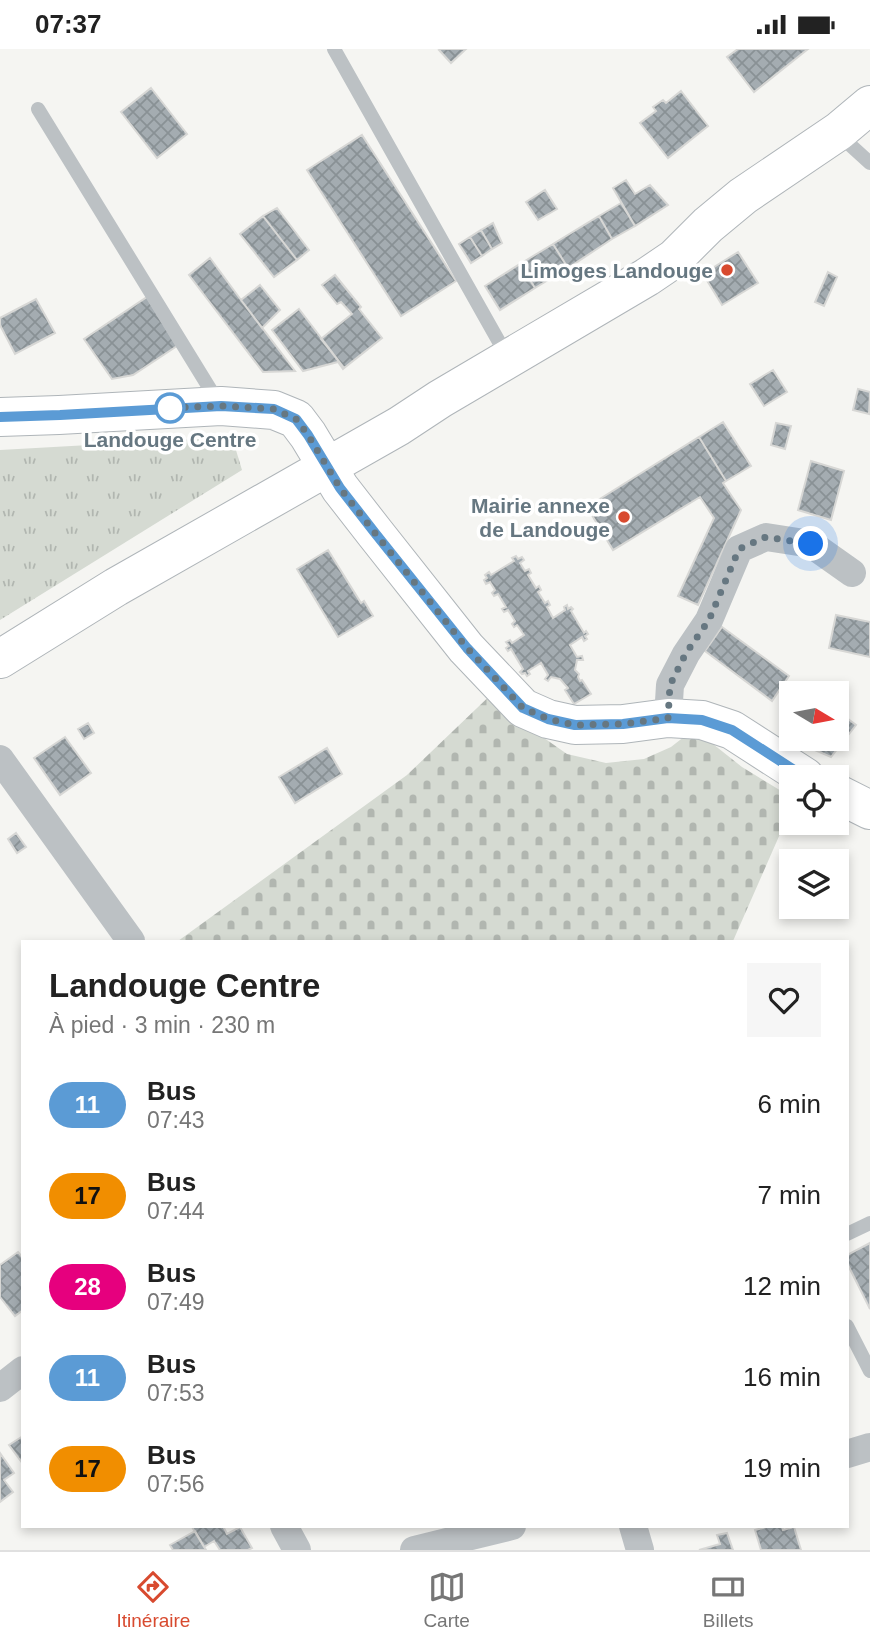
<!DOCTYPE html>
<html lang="fr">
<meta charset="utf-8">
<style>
body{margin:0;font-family:Arial,sans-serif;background:#f6f6f6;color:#222;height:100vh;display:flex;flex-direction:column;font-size:26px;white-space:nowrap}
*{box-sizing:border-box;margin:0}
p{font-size:23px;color:#767676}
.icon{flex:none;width:38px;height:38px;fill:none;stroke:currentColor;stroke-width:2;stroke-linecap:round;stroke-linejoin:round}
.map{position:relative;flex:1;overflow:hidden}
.sheet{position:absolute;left:21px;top:891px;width:828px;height:588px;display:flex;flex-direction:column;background:#fff;border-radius:0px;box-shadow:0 4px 10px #0003}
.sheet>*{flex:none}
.badge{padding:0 14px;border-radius:23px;font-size:24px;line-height:46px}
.needle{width:46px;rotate:100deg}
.controls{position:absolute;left:779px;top:632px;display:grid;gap:14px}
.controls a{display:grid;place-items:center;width:70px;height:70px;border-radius:0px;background:#fff;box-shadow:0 4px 10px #0003;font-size:35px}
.you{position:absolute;width:35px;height:35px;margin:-18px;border:5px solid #fff;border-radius:50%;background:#1a73e8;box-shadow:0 0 0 10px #1a73e833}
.map>.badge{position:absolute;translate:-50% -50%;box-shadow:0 0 0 4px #fff}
.round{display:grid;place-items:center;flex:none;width:74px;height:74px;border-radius:0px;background:#f6f6f6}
.summary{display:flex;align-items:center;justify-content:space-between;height:119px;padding:0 28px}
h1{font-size:33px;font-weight:700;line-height:52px}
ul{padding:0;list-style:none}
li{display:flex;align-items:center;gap:21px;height:91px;padding:0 28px}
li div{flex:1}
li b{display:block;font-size:26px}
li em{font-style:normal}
li .badge{min-width:77px;font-weight:700;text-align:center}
.status{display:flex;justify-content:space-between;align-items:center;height:49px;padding:0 35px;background:#fff;direction:ltr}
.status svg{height:19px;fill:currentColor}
.dock{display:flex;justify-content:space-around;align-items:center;height:98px;border-top:2px solid #e0e0e0;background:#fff;font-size:19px;color:#767676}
.dock a{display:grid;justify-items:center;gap:4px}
.dock .on{color:#d84a2f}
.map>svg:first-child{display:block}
.grass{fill:url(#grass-tufts)}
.cemetery{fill:url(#cemetery-stones)}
.building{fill:url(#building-cross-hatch);stroke:#d7d7d5;stroke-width:2}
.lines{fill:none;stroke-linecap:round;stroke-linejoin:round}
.secondary-casing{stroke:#afb5b9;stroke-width:40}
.lane{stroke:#bcc1c4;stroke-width:14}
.street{stroke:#bcc1c4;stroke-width:28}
.secondary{stroke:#fff;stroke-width:38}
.line-casing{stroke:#fff;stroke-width:16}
.line{stroke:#5b9bd5;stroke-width:10}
.walk{stroke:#667781;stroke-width:7;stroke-dasharray:0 12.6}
.poi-dot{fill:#d84a2f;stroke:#fff;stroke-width:2.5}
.stop-dot{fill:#fff;stroke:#5b9bd5;stroke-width:3.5}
.labels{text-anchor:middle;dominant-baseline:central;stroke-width:7;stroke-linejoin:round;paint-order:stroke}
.poi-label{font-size:21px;font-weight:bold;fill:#667781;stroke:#fff;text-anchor:end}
.stop-label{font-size:21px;font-weight:bold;fill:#667781;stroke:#fff}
</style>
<div class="status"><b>07:37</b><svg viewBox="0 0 49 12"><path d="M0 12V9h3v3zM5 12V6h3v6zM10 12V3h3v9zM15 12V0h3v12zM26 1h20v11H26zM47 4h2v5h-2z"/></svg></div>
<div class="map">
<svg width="870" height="1501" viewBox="0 0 870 1501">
<defs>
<pattern id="grass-tufts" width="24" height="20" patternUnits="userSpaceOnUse" patternTransform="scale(1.75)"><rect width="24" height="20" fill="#d5dad2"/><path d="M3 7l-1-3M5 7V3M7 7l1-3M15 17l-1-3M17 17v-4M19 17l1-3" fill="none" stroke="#b1b6b0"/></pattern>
<pattern id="cemetery-stones" width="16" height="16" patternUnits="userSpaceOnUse" patternTransform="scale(1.75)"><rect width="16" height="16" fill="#d5dad2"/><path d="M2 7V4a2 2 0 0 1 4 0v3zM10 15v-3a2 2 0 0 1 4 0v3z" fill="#b1b6b0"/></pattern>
<pattern id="building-cross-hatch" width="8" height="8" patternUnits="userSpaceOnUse" patternTransform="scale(1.75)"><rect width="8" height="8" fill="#a4acb1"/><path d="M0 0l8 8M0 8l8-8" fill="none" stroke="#899195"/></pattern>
</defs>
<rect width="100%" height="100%" fill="#f5f5f2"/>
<!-- grass -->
<path class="grass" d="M232 388 242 421 0 571V401Z"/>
<!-- cemetery -->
<path class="cemetery" d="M500 637 534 682 567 705 606 714 644 710 671 698 694 680 742 718 791 748V760L733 892H178L407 726Z"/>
<!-- building -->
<path class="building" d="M441 0H466L451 14 439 1Z
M738 0H808L754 43 727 8Z
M151 39 187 85 157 109 121 63Z
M681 42 708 77 668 109 640 74 656 62 653 58 663 51 666 54Z
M362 86 456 232 401 267 307 121Z
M626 131 635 145 650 136 668 156 635 177 613 139Z
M545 141 557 160 538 171 526 153Z
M621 154 635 177 612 190 599 167Z
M277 159 309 201 297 211 263 167Z
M263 167 297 211 274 228 240 185Z
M599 167 612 190 568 219 553 195Z
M493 174 502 194 492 200 481 181Z
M481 181 492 200 482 207 470 188Z
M470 188 482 207 471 214 459 195Z
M553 195 568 219 535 239 520 215Z
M738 203 758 234 722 256 703 225Z
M210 209 241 251 295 322 263 323 189 226Z
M520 215 535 239 500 261 485 237Z
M828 223 837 228 824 257 815 253Z
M335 226 361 258 359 260 382 289 344 319 321 290 352 265 341 253 337 255 322 236Z
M260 236 280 261 262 279 241 251Z
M147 248 177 297 133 326 112 330 84 290Z
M36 250 55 284 15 305 0 276V269Z
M299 260 344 319 343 320 338 313 303 322 272 281Z
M773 321 787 343 764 357 750 335Z
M858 340 870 343 869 365 853 361Z
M723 373 751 417 726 432 699 388Z
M776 374 791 377 785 400 771 396Z
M699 388 726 432 723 434 741 461 698 556 678 547 714 469 700 448 613 501 587 458Z
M811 412 844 422 831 471 798 461Z
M328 501 361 554 364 552 373 567 338 588 297 520Z
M516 507 518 510 522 508 524 511 520 514 525 522 529 520 531 524 528 526 536 539 539 537 541 541 538 543 545 554 548 552 550 556 547 558 553 569 565 561 564 558 567 556 568 560 571 558 573 560 571 562 584 584 586 582 588 585 585 587 587 590 584 592 582 588 570 596 577 608 582 607 583 611H577L575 621 579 625 578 628 580 632 582 631 591 645 574 655 565 641 568 639 560 630 551 628 548 632 545 630 548 626 541 614 528 622 530 625 527 627 525 624 522 625 520 623 523 620 511 600 508 602 506 599 509 597 506 593 510 591 512 594 524 586 517 576 514 578 512 575 515 572 508 561 504 563 502 560 506 558 498 545 494 547 492 544 495 541 490 533 486 535 484 531 487 529 485 526 489 523 491 526 514 512 512 509Z
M836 566 870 573V608L829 599Z
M722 578 789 627 772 652 705 602Z
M800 635 808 641 811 637 820 643 793 644Z
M836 661 856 676 831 708 808 698 810 695 803 690H836Z
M88 674 94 684 84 690 78 680Z
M65 688 91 724 60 746 34 709Z
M327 699 342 725 295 754 279 728Z
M16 784 26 798 17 804 8 790Z
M870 1194V1260L847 1214V1206Z
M18 1203 23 1209V1261L15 1267 0 1248V1216Z
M23 1387V1415L9 1396Z
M0 1404 14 1424 4 1431 13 1443 0 1453Z
M194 1477H223L227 1485 240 1478 252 1499 248 1501H220L214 1492 204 1498 192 1478Z
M770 1477H782L783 1481 794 1478 801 1501H761L755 1481Z
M195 1482 206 1501H173L170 1496Z
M727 1484 733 1501H699L720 1495 717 1486Z"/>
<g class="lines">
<defs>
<path id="secondary" d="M0 368 59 366 221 357 274 361 296 370 308 386 340 439 375 484 466 599 523 659 548 670 575 676 623 675 668 669 702 671 732 681 805 728
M0 610 116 538 399 377 440 350 647 228 675 209 708 176 743 147 839 82 870 56
M836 744 870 761"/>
</defs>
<!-- secondary casing -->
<use href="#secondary" class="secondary-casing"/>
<!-- lane -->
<path class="lane" d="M334 0 507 307
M38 60 218 353
M839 83 848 94 870 114
M847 1185 870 1174
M847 1277 870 1322"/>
<!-- street -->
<path class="street" d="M668 669 670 636 686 605 709 571 739 500 766 488 811 495 852 524
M0 710 131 892
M0 1339 23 1321
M847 1405 870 1398
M284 1477 297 1501
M633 1477 640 1501
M414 1501 512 1477"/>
<!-- secondary -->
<use href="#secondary" class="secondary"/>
</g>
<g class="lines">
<defs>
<path id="line" d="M0 368 60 366 221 357 274 360 296 370 308 386 340 439 375 484 467 599 523 659 548 670 575 676 623 675 668 669 702 671 732 681 805 728"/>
</defs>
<!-- line casing -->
<use href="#line" class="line-casing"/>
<!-- line -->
<use href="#line" class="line"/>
<!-- walk -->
<path class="walk" d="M170 359H165L221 357 274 360 296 370 308 386 340 439 375 484 467 599 523 659 548 670 575 676 623 675 668 669 670 636 686 604 709 571 739 500 766 488 811 495"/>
</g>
<!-- markers -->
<g class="poi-dot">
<circle cx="727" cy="221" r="7"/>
<circle cx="624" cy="468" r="7"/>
</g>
<circle class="stop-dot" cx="170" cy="359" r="14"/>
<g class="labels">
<!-- poi labels -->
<g class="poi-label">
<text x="713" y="221">Limoges Landouge</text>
<text x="610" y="456">Mairie annexe<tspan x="610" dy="24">de Landouge</tspan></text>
</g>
<!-- stop labels -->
<g class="stop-label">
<text x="170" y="390">Landouge Centre</text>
</g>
</g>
</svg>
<div class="controls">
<a><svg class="needle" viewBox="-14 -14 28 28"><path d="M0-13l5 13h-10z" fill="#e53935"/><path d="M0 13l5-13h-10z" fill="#767676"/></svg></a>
<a><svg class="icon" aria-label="locate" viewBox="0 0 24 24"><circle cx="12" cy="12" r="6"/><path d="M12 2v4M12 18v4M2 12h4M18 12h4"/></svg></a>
<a><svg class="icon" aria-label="layers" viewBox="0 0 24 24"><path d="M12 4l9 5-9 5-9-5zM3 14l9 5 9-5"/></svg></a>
</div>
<div class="you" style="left:811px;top:495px"></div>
<section class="sheet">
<div class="summary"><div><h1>Landouge Centre</h1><p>À pied · 3 min · 230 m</p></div><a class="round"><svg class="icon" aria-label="heart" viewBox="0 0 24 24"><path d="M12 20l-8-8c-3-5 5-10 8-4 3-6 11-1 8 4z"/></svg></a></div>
<ul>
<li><span class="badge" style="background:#5b9bd5;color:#fff">11</span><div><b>Bus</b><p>07:43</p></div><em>6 min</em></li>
<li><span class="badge" style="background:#f18e00;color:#111">17</span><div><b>Bus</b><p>07:44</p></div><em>7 min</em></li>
<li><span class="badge" style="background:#e6007e;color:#fff">28</span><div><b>Bus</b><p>07:49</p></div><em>12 min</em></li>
<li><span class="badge" style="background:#5b9bd5;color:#fff">11</span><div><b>Bus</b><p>07:53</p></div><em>16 min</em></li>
<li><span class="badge" style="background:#f18e00;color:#111">17</span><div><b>Bus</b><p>07:56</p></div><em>19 min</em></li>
</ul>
</section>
</div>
<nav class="dock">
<a class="on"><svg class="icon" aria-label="directions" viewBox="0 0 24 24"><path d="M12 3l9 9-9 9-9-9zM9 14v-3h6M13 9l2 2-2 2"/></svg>Itinéraire</a>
<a><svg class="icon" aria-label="map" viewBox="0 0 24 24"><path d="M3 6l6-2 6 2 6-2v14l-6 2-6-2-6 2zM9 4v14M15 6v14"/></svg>Carte</a>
<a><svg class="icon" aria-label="tickets" viewBox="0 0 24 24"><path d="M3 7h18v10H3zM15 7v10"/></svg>Billets</a>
</nav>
